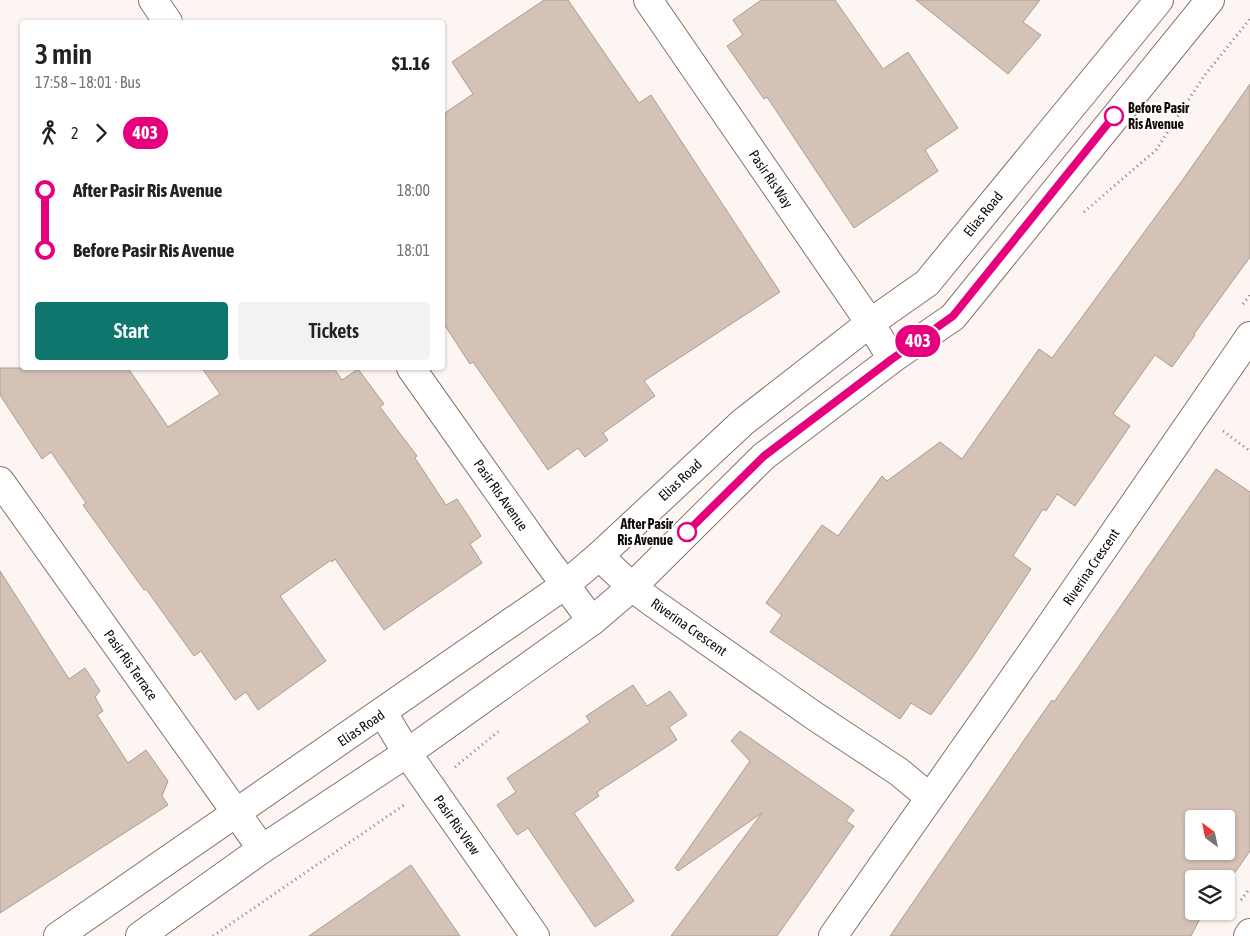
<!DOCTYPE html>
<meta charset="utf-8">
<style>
body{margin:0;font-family:"Asap Condensed",sans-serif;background:#f2f2f2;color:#222;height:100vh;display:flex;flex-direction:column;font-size:19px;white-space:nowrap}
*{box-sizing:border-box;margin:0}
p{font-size:16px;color:#767676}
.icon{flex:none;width:28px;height:28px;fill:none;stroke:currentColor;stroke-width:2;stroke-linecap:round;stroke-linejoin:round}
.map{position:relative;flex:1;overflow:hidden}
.side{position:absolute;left:20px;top:20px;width:425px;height:350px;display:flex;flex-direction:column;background:#fff;border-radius:5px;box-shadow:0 1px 4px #0004}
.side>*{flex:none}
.badge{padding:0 10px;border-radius:16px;font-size:18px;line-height:32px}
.needle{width:32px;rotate:327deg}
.controls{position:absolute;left:1185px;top:810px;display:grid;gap:10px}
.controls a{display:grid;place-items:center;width:50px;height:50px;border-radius:5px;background:#fff;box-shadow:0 1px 4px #0004;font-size:25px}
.map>.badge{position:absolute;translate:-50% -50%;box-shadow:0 0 0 2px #fff}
.legs{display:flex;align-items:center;gap:8px;height:55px;padding:0 15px;font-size:16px}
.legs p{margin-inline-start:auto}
.overview{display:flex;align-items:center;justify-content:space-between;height:85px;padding:0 15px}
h1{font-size:28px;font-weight:600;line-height:38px}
.primary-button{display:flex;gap:10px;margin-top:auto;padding:10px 15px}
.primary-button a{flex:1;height:58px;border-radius:5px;background:#0f766e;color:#fff;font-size:20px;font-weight:600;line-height:58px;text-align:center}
.primary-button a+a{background:#f2f2f2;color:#222}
ul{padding:0 15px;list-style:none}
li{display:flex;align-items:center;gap:18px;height:60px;font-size:19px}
li i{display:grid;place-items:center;width:8px;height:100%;margin:0 6px;background:currentColor}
li i::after{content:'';width:12px;height:12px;margin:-6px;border:4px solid;border-radius:50%;background:#fff}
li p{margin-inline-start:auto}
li:first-child i{background:linear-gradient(#0000 50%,currentColor 0)}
li:last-child i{background:linear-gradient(currentColor 50%,#0000 0)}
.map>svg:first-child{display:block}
.building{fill:#d4c2b7;stroke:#ac9c91;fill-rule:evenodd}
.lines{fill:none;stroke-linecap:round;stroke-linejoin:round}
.minor-casing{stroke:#85756b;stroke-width:30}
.tertiary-casing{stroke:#85756b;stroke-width:30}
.path{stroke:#867f7b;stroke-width:3;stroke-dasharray:1 4;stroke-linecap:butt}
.minor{stroke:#fff;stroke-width:28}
.tertiary{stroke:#fff;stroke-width:28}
.line-1-casing{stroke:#fff;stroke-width:11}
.line-1{stroke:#e6007e;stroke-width:8}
.stop-1-dot{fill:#fff;stroke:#e6007e;stroke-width:2.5}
.labels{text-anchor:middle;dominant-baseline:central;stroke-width:4;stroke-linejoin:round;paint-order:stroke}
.stop-label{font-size:14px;font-weight:bold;fill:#100a07;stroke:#fff;text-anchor:start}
.street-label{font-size:14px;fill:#100a07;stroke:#fff}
</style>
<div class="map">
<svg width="1250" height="936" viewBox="0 0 1250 936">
<rect width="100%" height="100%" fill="#fdf5f1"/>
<!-- building -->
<path class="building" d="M544 0H568L639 103 651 95 780 292 644 381 655 396 603 433 608 440 585 457 578 448 548 470 473 362 470 364 442 321V115L473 94 452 62Z
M761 0H835L883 69 908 52 958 128 925 150 938 171 854 228 767 97 764 99 727 46 743 35 733 20Z
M916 0H1040L1023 22 1041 35 1008 74Z
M1250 84V257L1194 334 1195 335 1172 367 1155 355 1113 414 1130 426 1075 506 1057 494 1046 511 1043 509 1013 556 1031 569 972 658 931 715 911 703 900 719 770 632 782 615 766 603 822 525 838 536 882 476 887 481 940 442 962 459 1039 349 1052 358 1184 178Z
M0 368H128L168 427 220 394 202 368H334L342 380 358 369 384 404 380 407 417 456 415 458 446 505 457 499 471 520 481 536 470 544 482 563 384 630 335 559 332 562 331 560 280 596 326 661 258 710 246 692 235 700 201 651 194 656 146 589 144 590 83 505 86 503 51 452 42 459 0 395Z
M1216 469 1250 492V851L1226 885V879H1194V911H1204L1191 936H890L1031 730 1052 700 1054 702ZM1194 819H1226V851H1194Z
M0 571 69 679 85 668 100 691 95 697 103 711 97 715 128 763 146 750 168 781 162 796 168 805 0 913Z
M633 685 647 706 670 691 687 715 669 727 677 740 597 792 599 796 574 813 634 901 595 927 528 828 517 835 497 805 516 792 507 778 590 722 586 716Z
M740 731 854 810 846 821 854 826 777 936H671L762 813 678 871 675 868 750 761 731 741Z
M411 865 460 936H309Z"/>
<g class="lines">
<defs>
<path id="minor" d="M153 0 168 22
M648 0 870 323 892 359
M411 368 544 556 592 621
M0 481 262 849
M599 556 632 587 652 602 813 715 899 772 929 797
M383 713 407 753 535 936
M833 936 1030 655 1250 336
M1248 936 1250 933"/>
<path id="tertiary" d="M58 936 565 585 599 556 743 422 870 323 927 283 1159 0
M140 936 262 849 407 753 592 621 632 587 764 456 892 359 953 317 1210 0"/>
</defs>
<!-- minor casing -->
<use href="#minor" class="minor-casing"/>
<!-- tertiary casing -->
<use href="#tertiary" class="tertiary-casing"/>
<!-- path -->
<path class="path" d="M1084 212 1156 150 1204 76 1250 19
M1243 304 1250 295
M1223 431 1250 451
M455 767 499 731
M1241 900 1250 888
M213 936 404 805"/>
<!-- minor -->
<use href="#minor" class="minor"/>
<!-- tertiary -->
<use href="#tertiary" class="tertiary"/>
</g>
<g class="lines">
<defs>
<path id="line-1" d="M687 532 764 456 892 359 953 316 1114 116"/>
</defs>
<!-- line-1 casing -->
<use href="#line-1" class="line-1-casing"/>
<!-- line-1 -->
<use href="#line-1" class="line-1"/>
</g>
<!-- markers -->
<g class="stop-1-dot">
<circle cx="1114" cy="116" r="9"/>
<circle cx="687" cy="532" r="9"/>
</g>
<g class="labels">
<!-- stop labels -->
<g class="stop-label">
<text x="1128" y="108">Before Pasir<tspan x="1128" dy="16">Ris Avenue</tspan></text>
<text x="673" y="524" text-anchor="end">After Pasir<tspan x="673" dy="16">Ris Avenue</tspan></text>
</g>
<!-- street labels -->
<g class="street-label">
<text transform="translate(771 179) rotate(56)">Pasir Ris Way</text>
<text transform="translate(983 214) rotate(-51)">Elias Road</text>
<text transform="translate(680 480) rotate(-43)">Elias Road</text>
<text transform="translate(501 495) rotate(55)">Pasir Ris Avenue</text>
<text transform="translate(1091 567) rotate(-56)">Riverina Crescent</text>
<text transform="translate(689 627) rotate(35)">Riverina Crescent</text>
<text transform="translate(131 665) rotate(55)">Pasir Ris Terrace</text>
<text transform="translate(361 728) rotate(-34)">Elias Road</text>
<text transform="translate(457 825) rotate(55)">Pasir Ris View</text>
</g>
</g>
</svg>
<div class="controls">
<a><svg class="needle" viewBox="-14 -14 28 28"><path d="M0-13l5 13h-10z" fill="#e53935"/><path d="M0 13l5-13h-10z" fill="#767676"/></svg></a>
<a><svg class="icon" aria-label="layers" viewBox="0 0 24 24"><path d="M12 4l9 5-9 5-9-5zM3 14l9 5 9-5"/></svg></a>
</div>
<b class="badge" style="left:918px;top:341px;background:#e6007e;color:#fff">403</b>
<section class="side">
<div class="overview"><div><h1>3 min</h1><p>17:58 – 18:01 · Bus</p></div><b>$1.16</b></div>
<div class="legs"><svg class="icon" aria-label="walk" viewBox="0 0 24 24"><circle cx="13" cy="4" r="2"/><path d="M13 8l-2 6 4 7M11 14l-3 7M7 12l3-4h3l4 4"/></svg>2<svg class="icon" aria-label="forward" viewBox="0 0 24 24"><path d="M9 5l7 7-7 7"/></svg><b class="badge" style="background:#e6007e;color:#fff">403</b></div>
<ul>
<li><i style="color:#e6007e"></i><b>After Pasir Ris Avenue</b><p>18:00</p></li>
<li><i style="color:#e6007e"></i><b>Before Pasir Ris Avenue</b><p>18:01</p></li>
</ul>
<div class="primary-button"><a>Start</a><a>Tickets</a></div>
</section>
</div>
